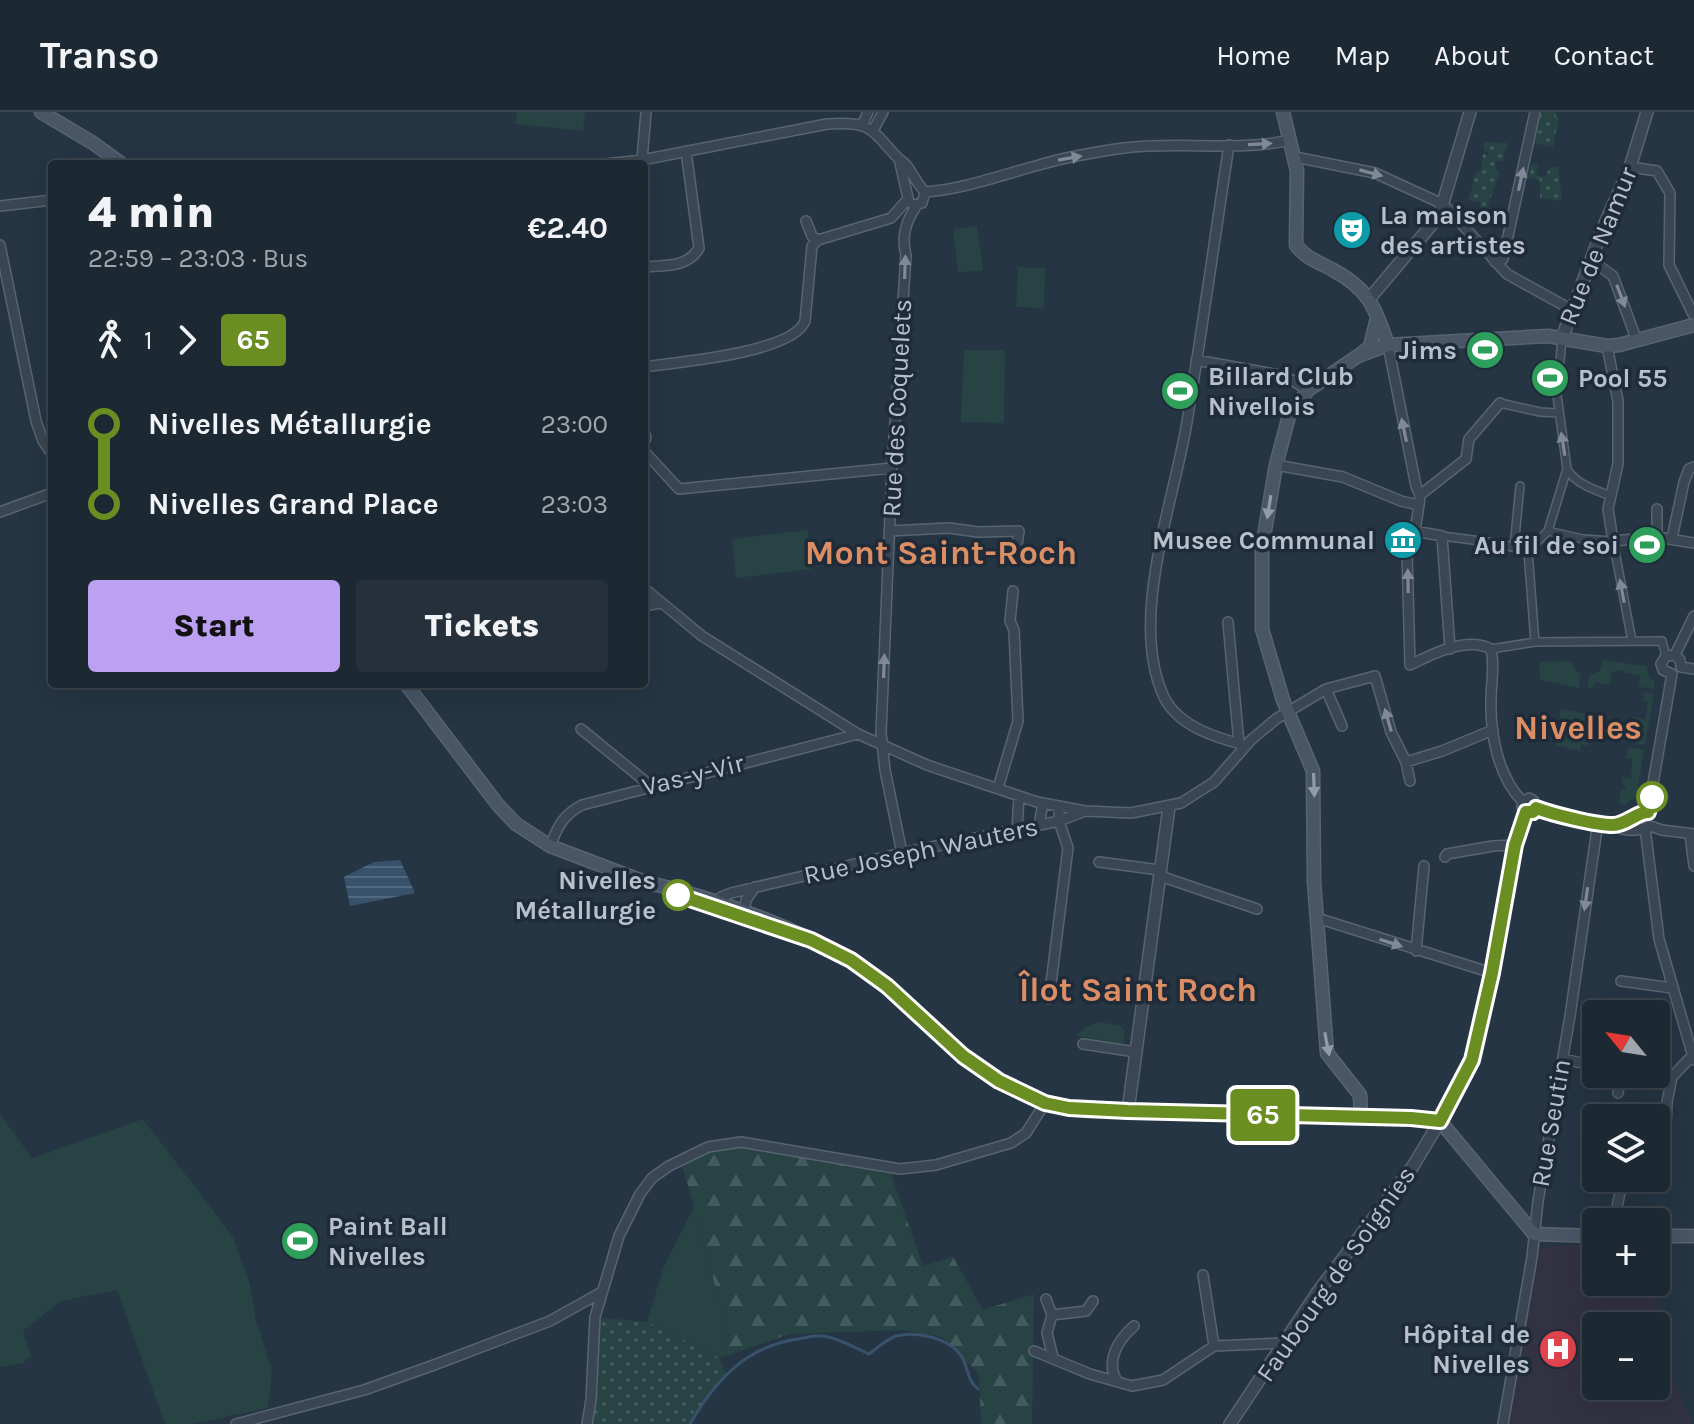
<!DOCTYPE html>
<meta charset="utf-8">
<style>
body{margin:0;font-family:Karla,sans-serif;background:#25303a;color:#f1f3f6;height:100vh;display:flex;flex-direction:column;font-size:30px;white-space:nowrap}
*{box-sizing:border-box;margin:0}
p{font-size:26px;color:#a0a6ac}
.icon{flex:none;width:44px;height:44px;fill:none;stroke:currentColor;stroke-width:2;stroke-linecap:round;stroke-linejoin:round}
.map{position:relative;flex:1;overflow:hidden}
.details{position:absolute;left:48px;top:48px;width:600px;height:528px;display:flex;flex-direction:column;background:#1c2832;border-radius:8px;box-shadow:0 8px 32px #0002,0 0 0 2px #3a444d}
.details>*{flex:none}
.badge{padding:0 16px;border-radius:6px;font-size:28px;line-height:52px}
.needle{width:52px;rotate:300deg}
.tools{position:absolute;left:1582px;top:888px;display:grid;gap:16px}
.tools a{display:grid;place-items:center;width:88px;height:88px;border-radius:8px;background:#1c2832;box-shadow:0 8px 32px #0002,0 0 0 2px #3a444d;font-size:40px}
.map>.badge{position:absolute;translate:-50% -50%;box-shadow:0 0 0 4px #fff}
.legs{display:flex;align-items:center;gap:12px;height:88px;padding:0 40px;font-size:26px}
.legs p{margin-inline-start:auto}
.head{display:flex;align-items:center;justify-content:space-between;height:136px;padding:0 40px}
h1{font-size:44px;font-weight:800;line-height:60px}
.cta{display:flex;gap:16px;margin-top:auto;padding:16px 40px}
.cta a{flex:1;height:92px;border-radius:8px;background:#bca0f2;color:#111;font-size:32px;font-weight:800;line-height:92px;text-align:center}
.cta a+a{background:#25303a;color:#f1f3f6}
ul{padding:0 40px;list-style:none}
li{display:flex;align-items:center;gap:28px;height:80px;font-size:30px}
li i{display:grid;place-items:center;width:12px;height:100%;margin:0 10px;background:currentColor}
li i::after{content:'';width:20px;height:20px;margin:-10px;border:6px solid;border-radius:50%;background:#1c2832}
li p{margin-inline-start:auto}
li:first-child i{background:linear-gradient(#0000 50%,currentColor 0)}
li:last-child i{background:linear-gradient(currentColor 50%,#0000 0)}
header{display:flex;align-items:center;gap:48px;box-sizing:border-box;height:112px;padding:0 40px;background:#1c2832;border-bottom:2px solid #3a444d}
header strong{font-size:38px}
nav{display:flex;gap:44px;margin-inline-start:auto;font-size:28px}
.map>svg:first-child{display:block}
.medical{fill:#333243;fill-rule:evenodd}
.green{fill:#274344}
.forest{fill:url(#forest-firs)}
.garden{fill:url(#garden-dots)}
.water{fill:url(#water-rules)}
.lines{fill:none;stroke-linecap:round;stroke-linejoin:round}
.stream{stroke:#38526b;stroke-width:3}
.pedestrian-casing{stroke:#586470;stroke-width:10}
.minor-casing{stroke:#586470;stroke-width:12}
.tertiary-casing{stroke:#586470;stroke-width:14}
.secondary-casing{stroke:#586470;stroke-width:15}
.pedestrian{stroke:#3a4653;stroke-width:7}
.minor{stroke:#3a4653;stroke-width:9}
.tertiary{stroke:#3a4653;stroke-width:11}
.secondary{stroke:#485666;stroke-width:12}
.oneway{fill:#7f8a96}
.oneway2{fill:#909ca9}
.line-1-casing{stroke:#fff;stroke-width:18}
.line-1{stroke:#6b8e23;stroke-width:12}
.stop-1-dot{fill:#fff;stroke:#6b8e23;stroke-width:4}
.labels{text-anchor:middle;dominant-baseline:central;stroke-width:7;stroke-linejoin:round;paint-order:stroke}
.poi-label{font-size:26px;font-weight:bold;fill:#b7c1cd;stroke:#1f2b38;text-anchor:start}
.street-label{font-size:26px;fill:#b7c1cd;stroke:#1f2b38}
.stop-label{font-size:26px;font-weight:bold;fill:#b7c1cd;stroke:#1f2b38;text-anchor:end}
.district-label{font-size:34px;font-weight:bold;fill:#db8d64;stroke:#1f2b38}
</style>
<header>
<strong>Transo</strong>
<nav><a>Home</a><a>Map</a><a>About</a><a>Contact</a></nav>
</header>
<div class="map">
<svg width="1694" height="1312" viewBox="0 0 1694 1312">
<defs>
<pattern id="forest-firs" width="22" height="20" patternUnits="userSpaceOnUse" patternTransform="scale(2)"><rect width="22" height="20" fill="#274344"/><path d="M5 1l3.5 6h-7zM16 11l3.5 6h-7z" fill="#445c5e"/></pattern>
<pattern id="garden-dots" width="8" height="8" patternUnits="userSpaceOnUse" patternTransform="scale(2)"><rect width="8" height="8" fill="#274344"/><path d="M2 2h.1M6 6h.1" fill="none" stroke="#445c5e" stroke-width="1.8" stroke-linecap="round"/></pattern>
<pattern id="water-rules" width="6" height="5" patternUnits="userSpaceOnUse" patternTransform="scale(2)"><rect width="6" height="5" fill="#38526b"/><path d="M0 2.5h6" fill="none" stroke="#53697f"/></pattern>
</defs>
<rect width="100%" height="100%" fill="#253543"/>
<!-- medical -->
<path class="medical" d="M1570 1132 1596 1133V1170H1653L1670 1260 1693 1312H1509L1537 1137ZM1596 1214H1656V1274H1596Z"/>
<!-- green -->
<path class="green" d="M517 0H585L583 19 515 12Z
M977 114 983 158 958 161 953 117Z
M1018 155 1045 156 1044 196 1016 195Z
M964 238H1005L1004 311 961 310Z
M808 418 812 457 736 466 732 427Z
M1603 548 1646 554 1649 565 1655 570 1654 577 1639 575 1640 562 1632 564V561H1627L1622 558 1612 560 1610 573 1595 570 1593 576 1587 575 1589 564 1600 559Z
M1572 549 1575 557 1581 563 1579 576 1540 568 1539 550Z
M1644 580 1654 582 1645 633 1629 630 1633 605 1645 607 1648 590 1643 589Z
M1561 597 1592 603 1588 634 1581 632 1580 639 1555 633Z
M1628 635 1644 638 1637 683 1625 693 1619 692 1621 677 1627 676 1622 672V665L1631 667 1632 647 1626 646Z
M1098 910 1119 913 1125 919 1123 932 1076 924 1086 915Z
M0 1002 32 1046 143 1007 233 1125 250 1172 256 1208 272 1259 268 1296 192 1312H165L117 1178 61 1189 23 1219 31 1244 23 1251 0 1255Z
M694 1095 729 1225 720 1246 647 1210 663 1156Z"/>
<!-- forest -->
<path class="forest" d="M724 1031 811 1041 891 1062 923 1154 953 1145 983 1198 1034 1182 1032 1312H981L979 1262 942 1225 905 1218 790 1222 720 1246 729 1225 681 1048Z"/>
<!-- garden -->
<path class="garden" d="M1538 0H1556V5L1559 6 1553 35 1532 31Z
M1483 30 1508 31 1502 50 1496 49 1495 54 1499 61 1484 105 1480 102V90L1467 88 1471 83 1468 82 1471 80 1475 61 1481 59 1483 42 1488 43 1489 40 1484 39Z
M1532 51 1538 52 1536 63 1545 65 1550 55 1558 54 1562 89 1540 86V68L1528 66Z
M595 1205 647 1210 720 1246 726 1262 706 1284 690 1312H587Z"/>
<!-- water -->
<path class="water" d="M400 748 415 781 350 794 344 765 374 750Z"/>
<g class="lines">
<!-- stream -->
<path class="stream" d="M690 1312C714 1270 746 1234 798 1227 805 1226 815 1223 822 1224 837 1225 855 1236 869 1242 877 1236 887 1227 896 1224 916 1219 950 1226 961 1244 969 1255 966 1268 978 1277"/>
<defs>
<path id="pedestrian" d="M1562 226 1557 283 1567 357C1574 371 1597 379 1611 384
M1500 291 1540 300 1558 301
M1548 419 1583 427 1613 429 1632 529
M1442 424 1496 431 1528 439
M1514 435 1520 374
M1528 439 1548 419 1567 357
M1528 439 1535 530
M1491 537 1535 530 1662 529 1666 544"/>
<path id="minor" d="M862 13 868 0
M873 19 883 0
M1229 33C1215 125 1202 218 1187 310 1174 390 1128 508 1164 585 1178 614 1216 626 1245 633
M1295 45 1375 61 1436 89 1448 97 1507 162 1572 198
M899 47 909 90 914 93 922 91 925 80
M642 48 646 0
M605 52 642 48 827 12C871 9 870 16 897 45 902 50 903 49 907 54 913 62 917 72 925 80
M1630 55 1657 59 1670 81 1669 153 1693 202
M925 80C964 77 1001 63 1039 53 1066 45 1095 40 1124 36 1178 29 1238 40 1290 28
M0 94 52 88
M806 109 812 124 818 128
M0 133 36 309 43 329 52 342
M1495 150 1503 147 1535 0
M1590 154 1602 156 1613 164 1637 229
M644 155C664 153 688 156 699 136L686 39
M1388 233 1416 374 1420 383 1419 393 1415 419 1407 439 1410 553C1432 542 1467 524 1491 537 1495 553 1491 571 1491 588 1490 622 1498 665 1523 690
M1607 234 1618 289V352L1608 397 1613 429 1657 425 1694 431
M1196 248 1285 264 1308 278
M644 255C677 250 793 241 805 209L812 134 818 128 891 106 908 87
M644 319 646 326 644 331
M644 339 679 377 892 356
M1276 353 1343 365 1401 389 1419 393
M1420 383 1466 347 1469 327 1500 291
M0 400 52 381
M889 419 949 416 978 420 1019 419 1015 448
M1415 419 1442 424 1450 537
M1657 425V397
M1672 426 1684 370 1689 357 1694 355
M644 476 702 524 858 622 927 653 1037 690 1085 699 1131 701 1181 691 1214 670 1251 628 1276 607 1326 577 1375 564 1391 620 1406 650 1410 669
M644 494 661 491
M1228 510 1239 632
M1675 543 1694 504
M1675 543 1680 548 1681 555
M1681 555 1694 557
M1672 562 1663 558 1661 552 1666 544 1675 543
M1326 577 1342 614
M581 617 651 674
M1406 650 1442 639 1493 618
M998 676 1018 609 1014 518 1010 509 1013 479
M1522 695 1523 690 1529 686 1534 689 1536 696 1544 699 1614 713C1626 721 1638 719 1650 714
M1648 700 1672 562
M1039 713 1043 691
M1614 713C1624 710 1639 699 1648 700
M1650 714 1662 718 1694 722
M1645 716 1659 827 1694 948
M1017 718 1019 684
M1690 722 1694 754
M550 734C558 714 563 703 582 693L858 622
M902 741 885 658 881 621 892 356 906 143C901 124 906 109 917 93
M1445 745 1447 742 1493 734 1515 733
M1099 750 1160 758
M1160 764 1257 797
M714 796 721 785 731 781 902 741 1059 709 1085 699
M743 806 746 788 755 775
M1317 806 1492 861
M1416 839 1424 754
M1621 869 1672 876
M1049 887 1068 736 1059 709V694
M1083 932 1136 940
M1563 947 1596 954
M1647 962 1672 965
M1672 965 1692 944
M1618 981 1621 962
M1440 1009 1472 948 1492 861 1515 733 1526 700
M1656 1038 1665 1036 1667 990 1672 965
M1614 1110 1623 1066
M1203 1163 1214 1234
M1046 1187 1052 1203
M1034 1239 1090 1262 1132 1274 1163 1268 1214 1234 1284 1231
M1053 1245 1047 1221 1052 1203 1086 1199 1093 1189
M1117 1269C1105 1249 1118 1228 1134 1214
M236 1312 364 1278 434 1253 550 1209 602 1180
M587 1312 591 1288 595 1205 619 1124 640 1082 652 1066 669 1054 708 1035 741 1030 900 1057 936 1053 1011 1031 1026 1021 1045 991
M1503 1312 1532 1145 1538 1089 1570 904 1598 710"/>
<path id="tertiary" d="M1370 186 1439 104 1470 0
M1562 226 1602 118 1630 55 1647 0
M1128 999 1169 695
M1230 1312 1317 1181 1413 1054 1440 1009"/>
<path id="secondary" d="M41 0 93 31 122 52
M1283 0 1297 59 1296 133C1305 146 1319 150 1333 158 1369 177 1375 196 1388 233
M1361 242 1370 235 1377 206
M406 572 498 693 516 712 550 734 653 773
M646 770C723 788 820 823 884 871 900 883 913 899 928 912 962 945 998 973 1042 990 1077 1003 1120 999 1157 1000 1241 1003 1326 1005 1411 1006L1440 1009 1534 1122 1596 1124
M1361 1005 1360 983 1327 941 1314 769 1313 659 1283 588 1262 517V436L1276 353 1289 304 1308 278 1358 244 1388 233 1548 224 1607 234 1619 233 1694 213
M1656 1124H1694"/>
</defs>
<!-- pedestrian casing -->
<use href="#pedestrian" class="pedestrian-casing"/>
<!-- minor casing -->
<use href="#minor" class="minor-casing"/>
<!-- tertiary casing -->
<use href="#tertiary" class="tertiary-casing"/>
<!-- secondary casing -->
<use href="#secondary" class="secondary-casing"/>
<!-- pedestrian -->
<use href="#pedestrian" class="pedestrian"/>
<!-- minor -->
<use href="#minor" class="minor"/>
<!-- tertiary -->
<use href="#tertiary" class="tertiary"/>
<!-- secondary -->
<use href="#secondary" class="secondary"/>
</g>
<!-- one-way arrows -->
<defs><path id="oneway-solid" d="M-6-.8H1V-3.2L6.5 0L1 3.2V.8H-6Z" transform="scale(2)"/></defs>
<g class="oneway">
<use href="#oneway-solid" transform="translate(1260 32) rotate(-3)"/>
<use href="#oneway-solid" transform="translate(1070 46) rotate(-10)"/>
<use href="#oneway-solid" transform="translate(1371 61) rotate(15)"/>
<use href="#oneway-solid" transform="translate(1521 67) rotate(-78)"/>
<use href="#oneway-solid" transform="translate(905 155) rotate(-88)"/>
<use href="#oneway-solid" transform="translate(1621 184) rotate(69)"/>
<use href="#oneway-solid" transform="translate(1404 318) rotate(-102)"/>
<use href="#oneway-solid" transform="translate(1563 332) rotate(-99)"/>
<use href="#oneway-solid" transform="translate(1408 469) rotate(-91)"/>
<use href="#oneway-solid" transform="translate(1622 479) rotate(-101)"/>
<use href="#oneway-solid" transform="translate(884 554) rotate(-88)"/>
<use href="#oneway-solid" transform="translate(1388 608) rotate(-106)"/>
<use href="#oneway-solid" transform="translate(1586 787) rotate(98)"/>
<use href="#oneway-solid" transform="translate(1391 831) rotate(18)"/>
</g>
<g class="oneway2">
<use href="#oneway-solid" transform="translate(1269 395) rotate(99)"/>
<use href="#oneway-solid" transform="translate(1314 673) rotate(88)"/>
<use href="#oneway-solid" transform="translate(1327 932) rotate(79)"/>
</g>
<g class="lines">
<defs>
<path id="line-1" d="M678 783 811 828 851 848 887 874 963 944 999 969 1045 991 1069 996 1128 999 1411 1006 1440 1009 1472 948 1492 861 1515 733 1526 700H1533L1536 696C1552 702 1595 713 1613 713 1626 713 1637 700 1648 700L1652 685"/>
</defs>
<!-- line-1 casing -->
<use href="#line-1" class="line-1-casing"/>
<!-- line-1 -->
<use href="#line-1" class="line-1"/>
</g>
<!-- icons -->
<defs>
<symbol id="theatre-disc" viewBox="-11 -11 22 22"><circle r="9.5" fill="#0f9aa8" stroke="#1f2b38"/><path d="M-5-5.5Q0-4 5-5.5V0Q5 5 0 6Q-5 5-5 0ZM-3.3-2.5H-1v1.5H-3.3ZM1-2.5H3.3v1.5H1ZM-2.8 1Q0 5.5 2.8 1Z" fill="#fff"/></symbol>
<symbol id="stadium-disc" viewBox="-11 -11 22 22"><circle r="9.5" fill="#2e9e5b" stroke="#1f2b38"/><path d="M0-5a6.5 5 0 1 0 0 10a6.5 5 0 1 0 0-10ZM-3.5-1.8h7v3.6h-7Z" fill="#fff"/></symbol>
<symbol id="museum-disc" viewBox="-11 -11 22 22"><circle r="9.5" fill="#0f9aa8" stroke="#1f2b38"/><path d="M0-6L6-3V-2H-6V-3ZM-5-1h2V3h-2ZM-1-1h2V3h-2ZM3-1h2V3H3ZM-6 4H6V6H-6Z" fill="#fff"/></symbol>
<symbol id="hospital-disc" viewBox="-11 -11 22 22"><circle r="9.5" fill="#e0444e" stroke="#1f2b38"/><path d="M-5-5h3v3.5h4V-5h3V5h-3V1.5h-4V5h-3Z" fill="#fff"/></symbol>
</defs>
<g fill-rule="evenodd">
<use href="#theatre-disc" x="1330" y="96" width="44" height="44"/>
<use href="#stadium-disc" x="1463" y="216" width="44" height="44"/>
<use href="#stadium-disc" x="1528" y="244" width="44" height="44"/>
<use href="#stadium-disc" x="1158" y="257" width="44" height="44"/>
<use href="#museum-disc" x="1381" y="406" width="44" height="44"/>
<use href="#stadium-disc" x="1625" y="411" width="44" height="44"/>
<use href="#stadium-disc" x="278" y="1107" width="44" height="44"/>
<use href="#hospital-disc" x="1536" y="1215" width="44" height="44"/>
</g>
<!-- markers -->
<g class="stop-1-dot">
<circle cx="1652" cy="685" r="14"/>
<circle cx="678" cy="783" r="14"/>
</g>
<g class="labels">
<!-- poi labels -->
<g class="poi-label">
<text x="1380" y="103">La maison<tspan x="1380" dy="30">des artistes</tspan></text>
<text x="1457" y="238" text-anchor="end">Jims</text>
<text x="1208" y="264">Billard Club<tspan x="1208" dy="30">Nivellois</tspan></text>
<text x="1578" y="266">Pool 55</text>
<text x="1375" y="428" text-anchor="end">Musee Communal</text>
<text x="1619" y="433" text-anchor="end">Au fil de soi</text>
<text x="328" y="1114">Paint Ball<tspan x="328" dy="30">Nivelles</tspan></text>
<text x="1530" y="1222" text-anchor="end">Hôpital de<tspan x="1530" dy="30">Nivelles</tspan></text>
</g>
<!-- street labels -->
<g class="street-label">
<text transform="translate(1598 134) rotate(-68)">Rue de Namur</text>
<text transform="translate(897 296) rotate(-87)">Rue des Coquelets</text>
<text transform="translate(693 663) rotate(-14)">Vas-y-Vir</text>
<text transform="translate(921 739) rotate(-12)">Rue Joseph Wauters</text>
<text transform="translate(1551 1011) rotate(-80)">Rue Seutin</text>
<text transform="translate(1336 1162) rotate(-55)">Faubourg de Soignies</text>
</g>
<!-- stop labels -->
<g class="stop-label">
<text x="656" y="768">Nivelles<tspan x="656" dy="30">Métallurgie</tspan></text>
</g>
<!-- district labels -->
<g class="district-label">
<text x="941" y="441">Mont Saint-Roch</text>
<text x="1578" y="616">Nivelles</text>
<text x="1138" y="878">Îlot Saint Roch</text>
</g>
</g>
</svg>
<div class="tools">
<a><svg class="needle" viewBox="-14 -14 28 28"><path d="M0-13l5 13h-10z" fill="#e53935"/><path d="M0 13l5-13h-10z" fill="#a0a6ac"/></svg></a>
<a><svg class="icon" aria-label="layers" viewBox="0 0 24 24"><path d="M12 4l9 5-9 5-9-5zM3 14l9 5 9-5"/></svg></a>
<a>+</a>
<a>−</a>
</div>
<b class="badge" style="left:1263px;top:1003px;background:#6b8e23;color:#fff">65</b>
<section class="details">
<div class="head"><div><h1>4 min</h1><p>22:59 – 23:03 · Bus</p></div><b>€2.40</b></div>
<div class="legs"><svg class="icon" aria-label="walk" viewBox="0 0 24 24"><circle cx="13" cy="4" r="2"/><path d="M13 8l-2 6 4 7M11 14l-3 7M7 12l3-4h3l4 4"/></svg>1<svg class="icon" aria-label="forward" viewBox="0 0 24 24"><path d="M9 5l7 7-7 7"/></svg><b class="badge" style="background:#6b8e23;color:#fff">65</b></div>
<ul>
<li><i style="color:#6b8e23"></i><b>Nivelles Métallurgie</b><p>23:00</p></li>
<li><i style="color:#6b8e23"></i><b>Nivelles Grand Place</b><p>23:03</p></li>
</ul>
<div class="cta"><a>Start</a><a>Tickets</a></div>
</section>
</div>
